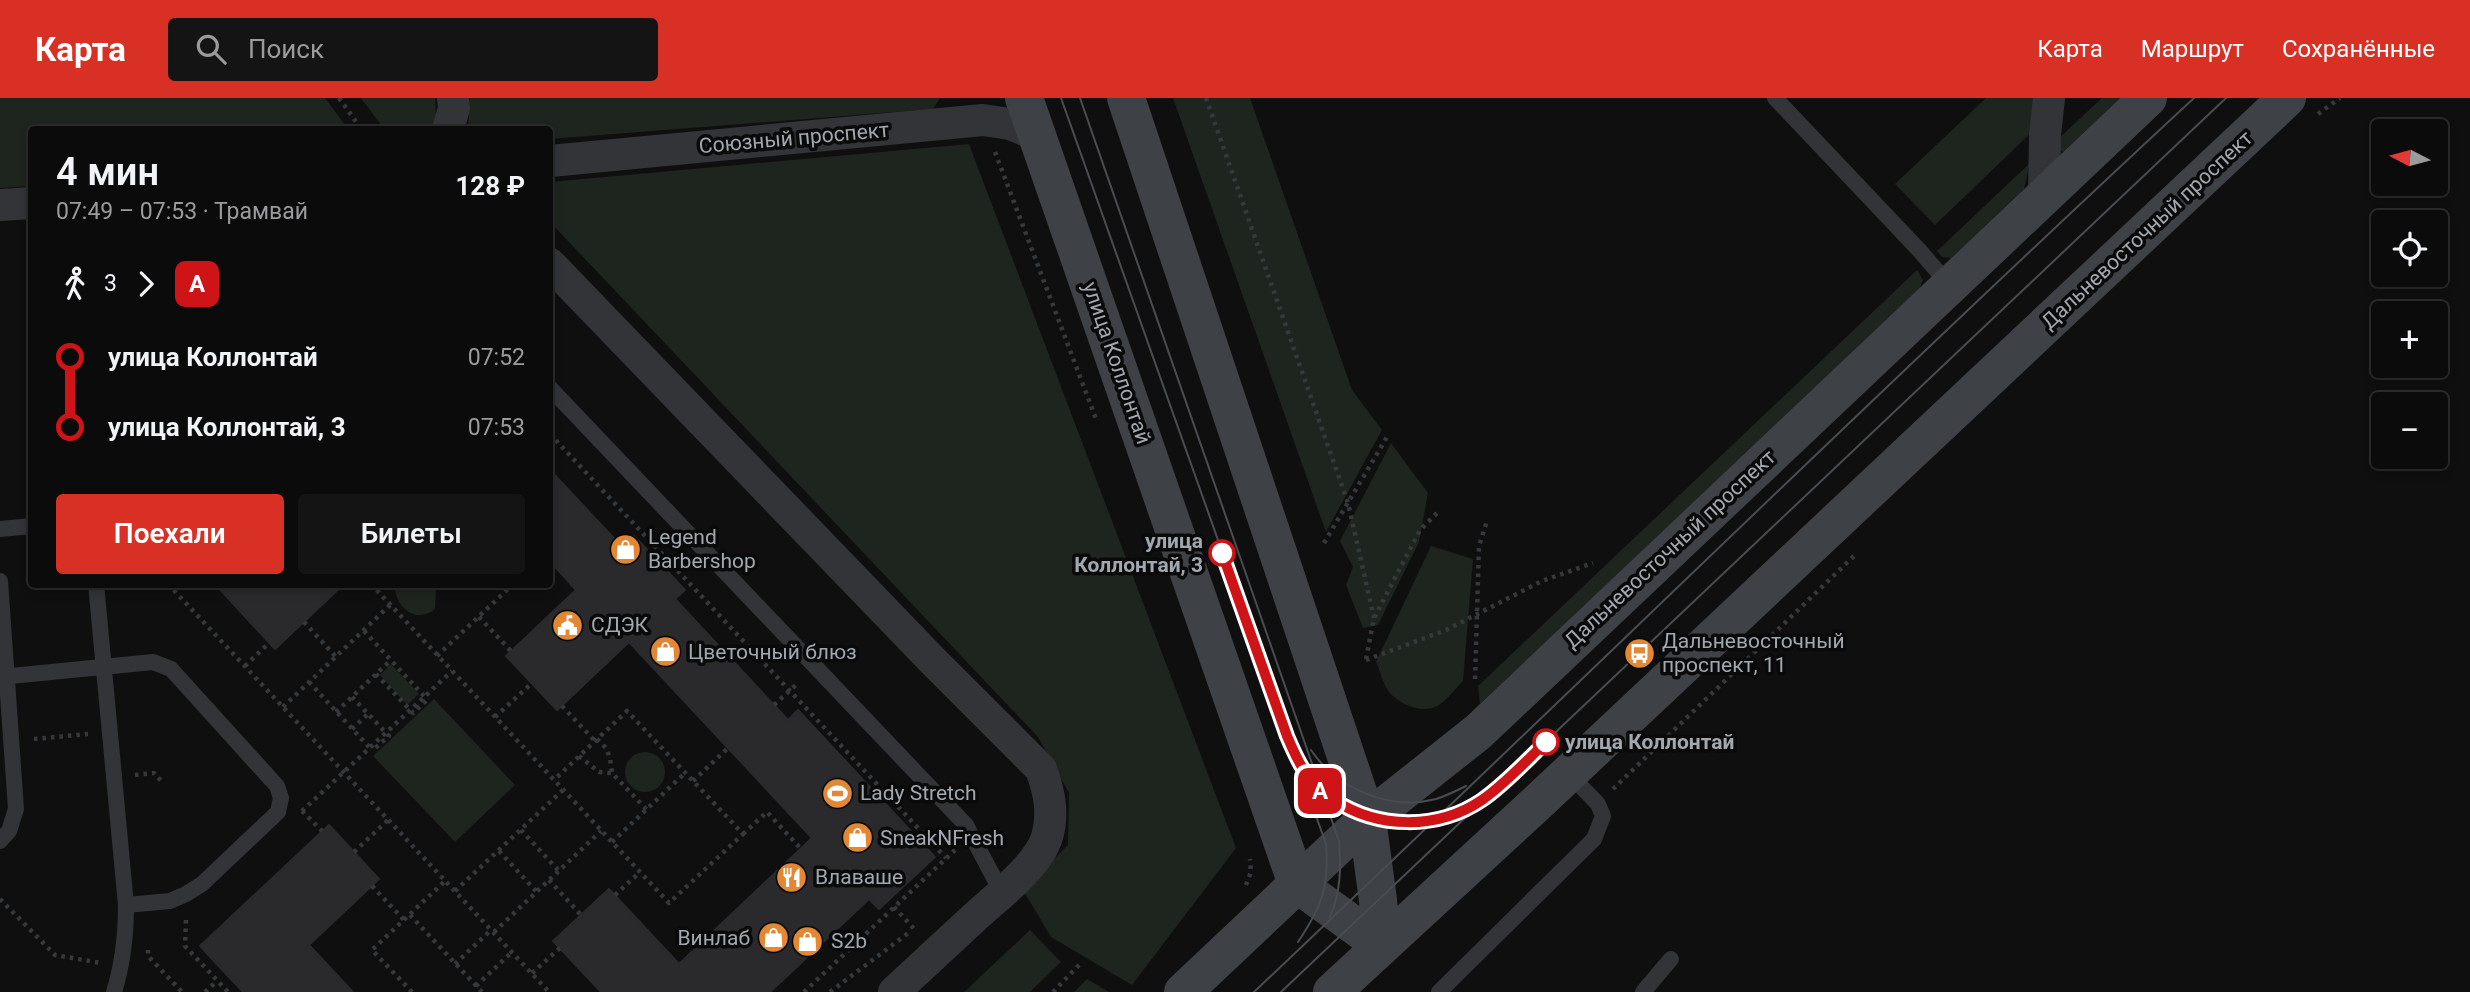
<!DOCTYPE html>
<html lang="ru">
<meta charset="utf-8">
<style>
body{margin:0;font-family:Roboto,sans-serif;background:#141415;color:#f1f3f6;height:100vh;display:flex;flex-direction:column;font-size:26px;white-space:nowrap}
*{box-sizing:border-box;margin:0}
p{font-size:23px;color:#9a9b9d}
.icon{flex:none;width:38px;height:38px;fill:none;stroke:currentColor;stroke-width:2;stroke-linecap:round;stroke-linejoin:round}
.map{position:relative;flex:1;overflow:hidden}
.drawer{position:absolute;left:28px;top:28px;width:525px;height:462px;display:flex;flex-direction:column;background:#0b0b0c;border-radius:7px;box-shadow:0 4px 10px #0003,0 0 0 2px #2b2b2d}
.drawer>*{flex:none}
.badge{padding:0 14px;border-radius:10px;font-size:24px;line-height:46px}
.needle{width:46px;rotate:276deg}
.controls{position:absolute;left:2371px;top:21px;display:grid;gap:14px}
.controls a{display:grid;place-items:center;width:77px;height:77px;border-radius:7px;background:#0b0b0c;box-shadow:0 4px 10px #0003,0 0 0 2px #2b2b2d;font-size:35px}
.map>.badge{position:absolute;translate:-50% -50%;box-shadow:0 0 0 4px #fff}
.legs{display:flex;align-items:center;gap:10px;height:77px;padding:0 28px;font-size:23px}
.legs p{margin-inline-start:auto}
.head{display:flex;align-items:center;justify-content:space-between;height:119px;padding:0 28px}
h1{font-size:38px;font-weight:600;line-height:52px}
.button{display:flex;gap:14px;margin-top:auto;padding:14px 28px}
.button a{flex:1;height:80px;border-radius:7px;background:#d93025;color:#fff;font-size:28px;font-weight:600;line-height:80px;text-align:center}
.button a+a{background:#141415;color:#f1f3f6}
ul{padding:0 28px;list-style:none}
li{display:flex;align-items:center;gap:24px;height:70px;font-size:26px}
li i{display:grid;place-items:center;width:10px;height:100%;margin:0 9px;background:currentColor}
li i::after{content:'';width:18px;height:18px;margin:-9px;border:5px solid;border-radius:50%;background:#0b0b0c}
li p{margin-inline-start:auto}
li:first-child i{background:linear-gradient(#0000 50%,currentColor 0)}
li:last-child i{background:linear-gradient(currentColor 50%,#0000 0)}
header{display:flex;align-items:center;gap:42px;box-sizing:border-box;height:98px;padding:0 35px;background:#d93025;color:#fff}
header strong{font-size:33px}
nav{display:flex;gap:38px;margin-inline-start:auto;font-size:24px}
.search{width:490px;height:63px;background:#141415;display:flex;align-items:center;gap:18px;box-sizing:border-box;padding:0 24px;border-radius:7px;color:#9a9b9d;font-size:26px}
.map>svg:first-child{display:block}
.green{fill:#1e241e}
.building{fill:#2a2a2c;stroke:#292a2c;stroke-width:2}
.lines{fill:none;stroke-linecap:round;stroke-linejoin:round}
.path{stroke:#36393c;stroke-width:4.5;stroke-dasharray:3.5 5;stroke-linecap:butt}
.lane{stroke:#323437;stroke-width:16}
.street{stroke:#323437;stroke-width:32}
.secondary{stroke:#3e4145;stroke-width:38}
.tram{stroke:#494c50;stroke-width:2}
.line-1-casing{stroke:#fff;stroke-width:16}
.line-1{stroke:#ce1417;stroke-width:10}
.stop-1-dot{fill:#fff;stroke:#ce1417;stroke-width:3.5}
.labels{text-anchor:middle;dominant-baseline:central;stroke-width:7;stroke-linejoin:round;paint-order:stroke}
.street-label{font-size:21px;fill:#a1a8b0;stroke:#0a0a0b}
.poi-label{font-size:21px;fill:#a1a8b0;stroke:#0a0a0b;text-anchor:start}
.stop-label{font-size:21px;font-weight:bold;fill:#a1a8b0;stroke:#0a0a0b;text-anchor:end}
</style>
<header>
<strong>Карта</strong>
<div class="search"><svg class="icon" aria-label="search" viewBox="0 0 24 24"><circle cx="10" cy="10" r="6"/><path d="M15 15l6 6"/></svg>Поиск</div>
<nav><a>Карта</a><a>Маршрут</a><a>Сохранённые</a></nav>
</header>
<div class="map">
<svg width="2470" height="894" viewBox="0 0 2470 894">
<rect width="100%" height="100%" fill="#0f0f10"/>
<!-- green -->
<path class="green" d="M0 0H325L348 31 32 32 31 88 0 90Z
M361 0H435L436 19 434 31H384Z
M470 0H940L933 11 550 41V32H468Z
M1173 0H1250L1352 292 1382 332 1326 434Z
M1986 0H2038L2034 32 1935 127 1895 86Z
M2102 0H2121L2063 54 2057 52V42Z
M969 46 1236 750 1132 887 1051 839 1023 792 1068 747 1069 695 1038 639 550 124V84Z
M2030 65 2024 91 1951 160 1942 159 1937 153Z
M1917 172 1923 182 1920 190 1480 606 1478 588Z
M1391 345 1428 395 1419 444 1378 527 1363 530 1346 487 1353 469 1340 443Z
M1431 448 1473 461 1463 583C1455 591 1448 601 1439 607 1424 617 1400 607 1389 594 1383 586 1380 573 1376 564Z
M395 487V486L458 487 447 491 436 490 435 511C416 527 394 508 395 487Z
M391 566 419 596 407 607 380 577Z
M434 601 515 687 455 744 373 658Z
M625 674a20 20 0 1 1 40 0a20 20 0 1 1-40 0Z
M1030 832 1061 864 1030 894H964Z
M1087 881 1109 894H1074Z"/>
<!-- building -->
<path class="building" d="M550 372 622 449 634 438 685 492 675 501 788 622 798 612 935 759 879 811 869 801 770 894H601L553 843 609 791 679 866 812 740 629 544 557 612 506 558 576 492 550 463Z
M215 486H344L275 551Z
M329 727 379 781 309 847 353 894H243L200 848Z"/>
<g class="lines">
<!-- path -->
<path class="path" d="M339 0 362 32
M1206 0 1348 405 1374 520
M2318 16 2340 0
M995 54 1096 321
M550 336 946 760
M1324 445 1387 339
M168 486 549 894
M371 486 669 805 743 736 627 613 554 682
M327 491 332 486
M479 519 511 553
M304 524 336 559
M364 533 424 598
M437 558 510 489 507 486
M1366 561 1374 520 1420 432 1440 412
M1366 562 1446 532 1542 483 1593 465
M245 568 269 545
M376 576 413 615 428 601
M1475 581 1479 448 1487 423
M309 584 369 649
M352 599 389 638 373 652
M774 607 799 584
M562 608 595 643
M283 609 390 507
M336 614 391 562
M495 619 531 586
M352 631 368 616
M34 641 88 636
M597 641 606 650 610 660 612 675 647 712
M579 658 599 674 612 675
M135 677 154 675 164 686
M693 683 728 650
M1613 691 1856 456
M302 713 452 573
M302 713 322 733
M521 732 559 773
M743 736 767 714 801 751
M612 744 685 675
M499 753 536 793
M354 754 388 722
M549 782 581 817
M1246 787 1251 774 1250 761
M372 788 404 822
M455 793 563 692
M615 797 640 774
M0 801 55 857 101 865
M894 809 917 834
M410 817 482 894
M186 822 185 848 228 894
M494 834 601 733
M148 852V858L182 894
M455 866 491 832
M532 875 560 850
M476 888 512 854
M205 894 217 883
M412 894 372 852 445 783
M804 894 955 752
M830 894 911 833
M1053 894 1082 864"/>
<!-- lane -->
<path class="lane" d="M1775 0 1920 153 1950 188
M550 290 966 727 1002 795
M0 431 32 428
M0 483 16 711 9 733 0 743
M96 486 126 807C126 837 123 865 114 894
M0 579 153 564 171 571 277 688 281 700 278 714 202 786 186 796 170 803 126 807
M1439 894 1594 741 1603 718 1598 706 1568 675
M1643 894 1671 861"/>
<!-- street -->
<path class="street" d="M448 32 454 10 453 0
M550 63 983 22 1010 26 1037 37
M2044 98 2045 37 2049 0
M0 107 32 105
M550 166 934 564 1041 671C1049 693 1054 715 1047 739 1038 768 998 798 976 818 949 843 921 869 894 894"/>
<!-- secondary -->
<path class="secondary" d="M1024 0 1297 786 1381 847
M1126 0 1367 721 1378 802 1381 847
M1183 894 1358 729 1478 634 2148 0
M1332 894 1537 705 2287 0"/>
<!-- tram -->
<path class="tram" d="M1061 0 1326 746C1329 790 1322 808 1298 844
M1080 0 1339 743C1341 770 1341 793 1330 819
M1311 652C1337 691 1390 713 1436 701 1446 698 1456 693 1466 688
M1322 694C1360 719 1392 730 1438 721
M1254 894C1568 597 1877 294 2194 0
M1281 894 2226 0"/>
</g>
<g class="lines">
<defs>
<path id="line-1" d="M1222 455 1287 638C1295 657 1303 674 1317 690 1321 695 1328 698 1334 702 1378 731 1438 732 1482 702 1505 686 1525 664 1546 644"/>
</defs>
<!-- line-1 casing -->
<use href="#line-1" class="line-1-casing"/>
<!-- line-1 -->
<use href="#line-1" class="line-1"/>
</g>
<!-- icons -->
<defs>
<symbol id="shop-disc" viewBox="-11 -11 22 22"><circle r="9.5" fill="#e28835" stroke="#0a0a0b"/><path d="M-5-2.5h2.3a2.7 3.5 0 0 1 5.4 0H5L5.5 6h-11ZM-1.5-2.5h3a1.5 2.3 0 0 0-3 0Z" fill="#fff"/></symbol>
<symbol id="civic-disc" viewBox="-11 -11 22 22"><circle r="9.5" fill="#e28835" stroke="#0a0a0b"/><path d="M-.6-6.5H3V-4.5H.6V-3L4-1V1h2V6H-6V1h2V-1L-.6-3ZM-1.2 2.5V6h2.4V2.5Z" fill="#fff"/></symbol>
<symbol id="bus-disc" viewBox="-11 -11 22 22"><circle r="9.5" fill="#e28835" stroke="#0a0a0b"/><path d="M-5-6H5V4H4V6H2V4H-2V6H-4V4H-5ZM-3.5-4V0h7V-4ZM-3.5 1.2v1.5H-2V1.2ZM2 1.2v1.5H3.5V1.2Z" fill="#fff"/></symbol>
<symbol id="stadium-disc" viewBox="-11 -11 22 22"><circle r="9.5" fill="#e28835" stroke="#0a0a0b"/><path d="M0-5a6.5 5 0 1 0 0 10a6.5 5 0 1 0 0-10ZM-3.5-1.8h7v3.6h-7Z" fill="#fff"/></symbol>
<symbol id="restaurant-disc" viewBox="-11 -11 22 22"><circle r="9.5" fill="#e28835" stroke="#0a0a0b"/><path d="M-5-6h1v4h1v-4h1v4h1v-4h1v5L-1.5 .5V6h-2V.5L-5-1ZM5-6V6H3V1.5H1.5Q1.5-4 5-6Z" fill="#fff"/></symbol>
</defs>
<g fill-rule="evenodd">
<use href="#shop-disc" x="608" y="434" width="35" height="35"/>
<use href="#civic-disc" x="550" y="510" width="35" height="35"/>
<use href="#shop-disc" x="648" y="536" width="35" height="35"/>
<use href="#bus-disc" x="1622" y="538" width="35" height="35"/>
<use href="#stadium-disc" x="820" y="678" width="35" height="35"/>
<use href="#shop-disc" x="840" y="722" width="35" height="35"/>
<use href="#restaurant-disc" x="774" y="762" width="35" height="35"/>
<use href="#shop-disc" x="756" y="822" width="35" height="35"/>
<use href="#shop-disc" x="790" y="826" width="35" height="35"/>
</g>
<!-- markers -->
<g class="stop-1-dot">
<circle cx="1222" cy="455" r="12"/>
<circle cx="1546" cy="644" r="12"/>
</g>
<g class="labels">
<!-- street labels -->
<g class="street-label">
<text transform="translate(794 40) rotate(-5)">Союзный проспект</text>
<text transform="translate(2147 132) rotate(-43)">Дальневосточный проспект</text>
<text transform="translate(1117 265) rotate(71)">улица Коллонтай</text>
<text transform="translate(1670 451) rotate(-43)">Дальневосточный проспект</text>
</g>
<!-- poi labels -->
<g class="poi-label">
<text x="648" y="439">Legend<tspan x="648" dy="24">Barbershop</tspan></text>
<text x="591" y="527">СДЭК</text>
<text x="1662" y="543">Дальневосточный<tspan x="1662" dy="24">проспект, 11</tspan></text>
<text x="688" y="554">Цветочный блюз</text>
<text x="860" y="695">Lady Stretch</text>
<text x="880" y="740">SneakNFresh</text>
<text x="815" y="779">Влаваше</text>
<text x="750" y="840" text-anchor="end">Винлаб</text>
<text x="831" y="843">S2b</text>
</g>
<!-- stop labels -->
<g class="stop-label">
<text x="1203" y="443">улица<tspan x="1203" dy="24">Коллонтай, 3</tspan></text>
<text x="1565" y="644" text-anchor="start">улица Коллонтай</text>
</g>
</g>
</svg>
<div class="controls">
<a><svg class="needle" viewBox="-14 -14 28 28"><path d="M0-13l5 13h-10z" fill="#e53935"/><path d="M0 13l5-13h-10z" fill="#9a9b9d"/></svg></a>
<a><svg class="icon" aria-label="locate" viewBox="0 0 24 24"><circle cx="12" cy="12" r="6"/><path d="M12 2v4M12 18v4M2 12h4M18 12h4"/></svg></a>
<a>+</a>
<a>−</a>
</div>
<b class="badge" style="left:1320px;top:693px;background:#ce1417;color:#fff">А</b>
<section class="drawer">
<div class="head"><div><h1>4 мин</h1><p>07:49 – 07:53 · Трамвай</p></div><b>128 ₽</b></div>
<div class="legs"><svg class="icon" aria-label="walk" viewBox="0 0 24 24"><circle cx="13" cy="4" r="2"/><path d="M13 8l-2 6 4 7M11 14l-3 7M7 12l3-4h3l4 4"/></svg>3<svg class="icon" aria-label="forward" viewBox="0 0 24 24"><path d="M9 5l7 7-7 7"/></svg><b class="badge" style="background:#ce1417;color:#fff">А</b></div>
<ul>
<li><i style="color:#ce1417"></i><b>улица Коллонтай</b><p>07:52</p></li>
<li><i style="color:#ce1417"></i><b>улица Коллонтай, 3</b><p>07:53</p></li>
</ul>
<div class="button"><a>Поехали</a><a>Билеты</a></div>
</section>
</div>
